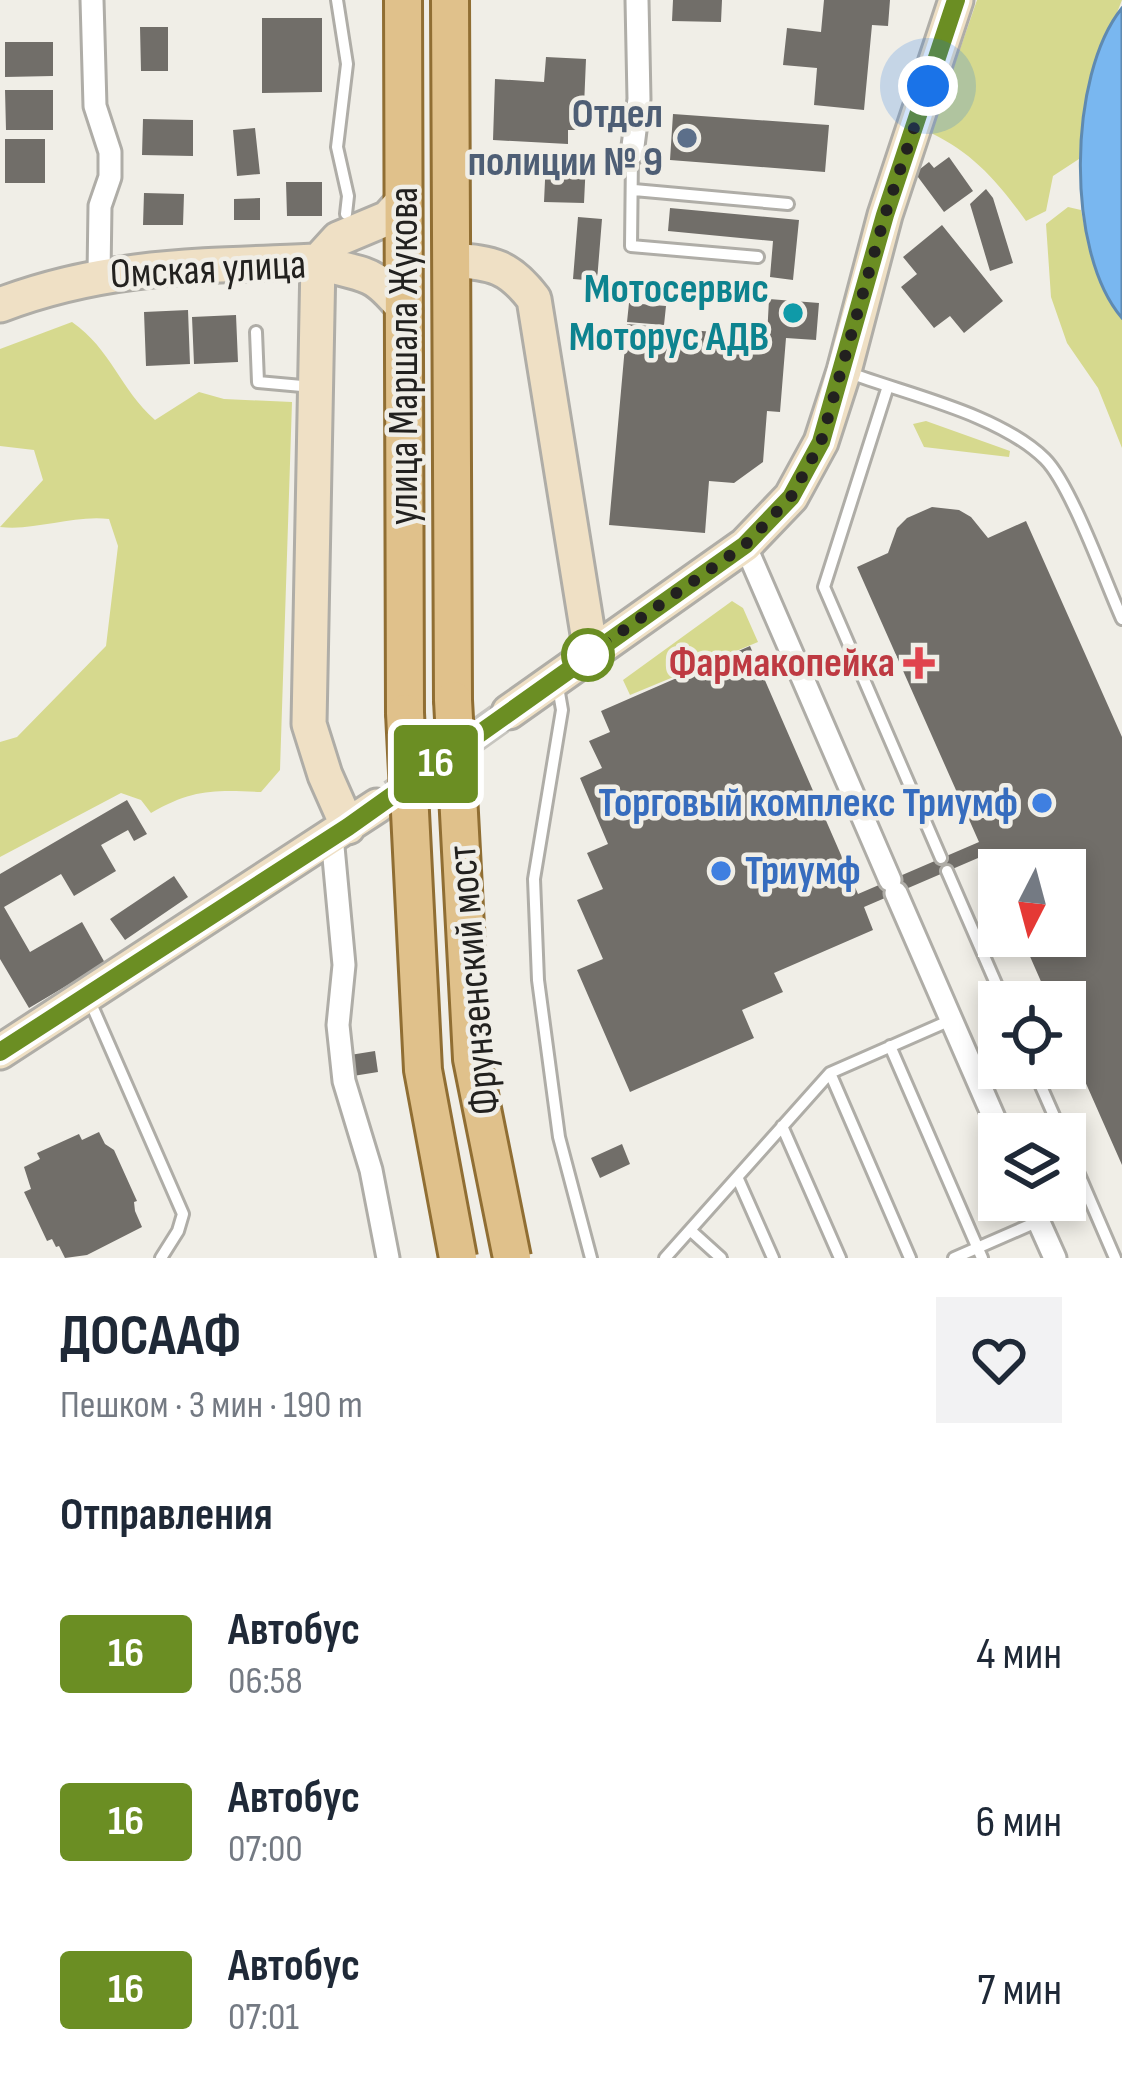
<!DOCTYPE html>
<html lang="ru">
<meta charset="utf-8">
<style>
body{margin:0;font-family:"Sofia Sans Condensed",sans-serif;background:#f2f2f3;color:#1f2937;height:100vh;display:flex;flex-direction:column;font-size:45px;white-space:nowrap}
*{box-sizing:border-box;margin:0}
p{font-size:39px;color:#747a83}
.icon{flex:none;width:66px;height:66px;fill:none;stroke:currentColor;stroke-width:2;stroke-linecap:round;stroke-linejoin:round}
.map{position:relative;height:1258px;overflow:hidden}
.sheet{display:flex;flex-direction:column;background:#fff;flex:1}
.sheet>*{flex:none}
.badge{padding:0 24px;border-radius:9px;font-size:42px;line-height:78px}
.needle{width:78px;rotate:186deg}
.fabs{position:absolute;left:978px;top:849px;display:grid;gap:24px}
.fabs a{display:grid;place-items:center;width:108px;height:108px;border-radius:0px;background:#fff;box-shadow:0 6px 18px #0003;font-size:60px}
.you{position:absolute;width:60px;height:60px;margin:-30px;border:9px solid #fff;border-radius:50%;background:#1a73e8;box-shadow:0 0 0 18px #1a73e833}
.map>.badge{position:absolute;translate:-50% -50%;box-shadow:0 0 0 6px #fff}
h2{padding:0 60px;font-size:45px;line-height:108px}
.round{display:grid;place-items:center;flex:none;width:126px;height:126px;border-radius:0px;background:#f2f2f3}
.headline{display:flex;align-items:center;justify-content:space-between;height:204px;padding:0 60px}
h1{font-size:57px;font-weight:700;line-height:90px}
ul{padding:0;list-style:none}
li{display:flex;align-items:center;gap:36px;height:168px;padding:0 60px}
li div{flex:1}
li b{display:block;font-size:45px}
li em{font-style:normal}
li .badge{min-width:132px;font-weight:700;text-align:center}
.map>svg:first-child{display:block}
.green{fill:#d6d98e}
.water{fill:#79b7f0;stroke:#5f8ab1;stroke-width:3}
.building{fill:#716e69}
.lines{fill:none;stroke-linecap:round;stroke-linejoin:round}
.secondary-tunnel{stroke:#c7c5bf;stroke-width:33;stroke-dasharray:33 16;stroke-linecap:butt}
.lane-casing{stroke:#afada7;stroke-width:16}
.street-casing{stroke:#afada7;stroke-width:27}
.secondary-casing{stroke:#afada7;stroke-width:39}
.primary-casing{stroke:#906e33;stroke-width:42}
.lane{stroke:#fff;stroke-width:10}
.street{stroke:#fff;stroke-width:21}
.secondary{stroke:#efe0c5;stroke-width:33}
.primary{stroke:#e0c18b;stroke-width:36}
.primary-bridge-casing{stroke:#906e33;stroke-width:42;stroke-linecap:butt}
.primary-bridge{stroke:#e0c18b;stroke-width:36}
.line-casing{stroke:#fff;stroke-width:27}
.line{stroke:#6b8e23;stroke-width:18}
.walk{stroke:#22211f;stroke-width:12;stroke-dasharray:0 21.6}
.service-dot{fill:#5c6f8a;stroke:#f0eee7;stroke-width:4.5}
.culture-dot{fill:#0f9aa8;stroke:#f0eee7;stroke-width:4.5}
.stop-dot{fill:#fff;stroke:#6b8e23;stroke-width:6}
.health-dot{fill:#e0444e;stroke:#f0eee7;stroke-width:4.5}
.shop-dot{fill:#3f7fe0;stroke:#f0eee7;stroke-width:4.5}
.labels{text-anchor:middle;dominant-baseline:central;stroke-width:9;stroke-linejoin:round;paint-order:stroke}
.service-label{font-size:42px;font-weight:bold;fill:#4e5e75;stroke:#f0eee7;text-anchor:end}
.street-label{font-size:42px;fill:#22211f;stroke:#f0eee7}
.culture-label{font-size:42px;font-weight:bold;fill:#0d838f;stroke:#f0eee7;text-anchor:end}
.health-label{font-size:42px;font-weight:bold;fill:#be3a42;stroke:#f0eee7;text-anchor:end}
.shop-label{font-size:42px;font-weight:bold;fill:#366cbe;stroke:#f0eee7;text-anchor:end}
</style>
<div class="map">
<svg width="1122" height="1258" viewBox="0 0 1122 1258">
<rect width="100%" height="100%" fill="#f0eee7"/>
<!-- green -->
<path class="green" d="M977 0H1122L1097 63 1079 159 1053 176 1046 211 1026 221C999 183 973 153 931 133Z
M1068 207 1081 210C1089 248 1096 288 1122 318V448L1098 388 1067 343 1051 297 1046 224Z
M72 322C111 349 120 389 155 420L199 392 224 399 292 402 280 770 261 792C214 790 193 789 151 813L141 800 121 793 0 857V742L17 737 106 646 118 546 109 519C72 515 36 531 0 527L43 480 34 450 0 446V349Z
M926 421 1010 451 1009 457 924 447 913 424Z
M732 601 743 608 758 642 630 695 623 680Z"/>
<!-- water -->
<path class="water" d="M1122 8V318C1065 252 1068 74 1122 8Z"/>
<!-- building -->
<path class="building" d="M673 0H722L721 22 672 21Z
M824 0H890L888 26 872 25 864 110 814 105 817 68 783 65 787 28 821 32Z
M262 18H322V92L262 93Z
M140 27H168V71H141Z
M5 42H53V76L5 77Z
M546 57 586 59 583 130H568V144L493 140 495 79 544 82Z
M5 90H53V130H6Z
M673 114 829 125 825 172 670 160Z
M143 119 193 120V156L142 155Z
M255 128 260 174 237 176 233 130Z
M5 139H45V183H5Z
M949 157 973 191 944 212 915 173 929 162 934 168Z
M546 159 586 161 584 203 544 202Z
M286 182H322V216H287Z
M986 189 993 198 1013 263 990 271 970 204Z
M144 193 184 194 183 225H143Z
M260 198V220H234V199Z
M670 208 799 220 793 280 770 277 773 241 668 231Z
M578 217 602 219 597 281 573 279Z
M942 225 1003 301 964 333 950 316 934 328 901 287 917 274 903 257Z
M769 299 819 303 816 340 786 338 780 412 767 411 763 462 734 483 709 481 705 533 609 525 627 324 767 337Z
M629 303 666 306 664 325 627 322Z
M188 310 190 364 146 366 144 312Z
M236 315 238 362 194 364 192 317Z
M932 507 959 510 971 517 988 538 1026 521 1122 737V1165L1065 1036V1002H1050L1021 936H1065V870H999V887L985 855 864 907 873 930 774 973 783 992 742 1010 754 1038 630 1092 577 970 603 959 577 900 603 889 587 853 608 844 580 778 602 768 589 741 610 732 601 711 750 646 858 894 979 842 857 567 888 553 897 528 907 518Z
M127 800 147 834 134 841 128 830 101 845 116 871 74 896 61 874 4 907 30 952 82 922 105 963 29 1008 0 959V874Z
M174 876 188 897 125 940 110 919Z
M375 1051 378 1072 353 1076 350 1055Z
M99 1132 105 1144 114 1150 137 1201 134 1202 135 1211 142 1227 87 1255 65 1258 59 1246 56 1247 52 1239 47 1241 24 1192 31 1189 24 1167 40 1159 37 1153 79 1134 82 1140Z
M622 1144 630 1164 600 1178 591 1158Z"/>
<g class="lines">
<!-- secondary-tunnel -->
<path class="secondary-tunnel" d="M393 795 509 712"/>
<defs>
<path id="lane" d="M337 0 347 64 337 147 348 196 346 214
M632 155 631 246 758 257
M634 190 788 204
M256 332 258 382 313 387
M850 373C909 395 999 414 1045 459 1071 485 1105 581 1122 619
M888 386 824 587 941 858
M557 681 562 710 534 879 538 980 559 1137 591 1258
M947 871 1004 1002
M89 999 183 1214 178 1231 161 1258
M890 1046 982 1258
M1033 1068 1062 1134
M830 1073 910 1258
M782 1126 840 1258
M1065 1142 1115 1258
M738 1179 773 1258
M690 1230 721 1258
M665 1258 830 1073 951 1020
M954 1258 1039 1221"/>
<path id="street" d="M92 0 95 106 110 152V177L100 206 99 275
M632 154 639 99 637 0
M745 545 890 880
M332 836 344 965 338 1025 344 1081 371 1170 388 1258
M896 893 1001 1134
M1029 1200 1055 1258"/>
<path id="secondary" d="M452 260C493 263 509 266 534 299L591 653
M0 305C107 264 205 266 318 261 366 279 368 265 405 310
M509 712 745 545 791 497 821 442 844 371 885 215 956 0
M348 827 325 775 309 724 318 261 338 239 388 218 404 200
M0 1052 377 806"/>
<path id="primary" d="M403 0 405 713
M450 0 453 700"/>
</defs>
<!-- lane casing -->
<use href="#lane" class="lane-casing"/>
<!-- street casing -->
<use href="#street" class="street-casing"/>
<!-- secondary casing -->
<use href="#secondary" class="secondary-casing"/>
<!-- primary casing -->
<use href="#primary" class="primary-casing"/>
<!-- lane -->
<use href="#lane" class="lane"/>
<!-- street -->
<use href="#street" class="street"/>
<!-- secondary -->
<use href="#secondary" class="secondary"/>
<!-- primary -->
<use href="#primary" class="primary"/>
<defs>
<path id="primary-bridge" d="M453 700 472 1059 512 1258
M405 713 423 1070 458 1258"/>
</defs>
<!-- primary-bridge casing -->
<use href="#primary-bridge" class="primary-bridge-casing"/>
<!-- primary-bridge -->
<use href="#primary-bridge" class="primary-bridge"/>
</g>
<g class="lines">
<defs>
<path id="line" d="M0 1052 348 827 745 545 791 497 821 442 885 215 956 0"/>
</defs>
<!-- line casing -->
<use href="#line" class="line-casing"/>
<!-- line -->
<use href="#line" class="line"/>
<!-- walk -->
<path class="walk" d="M588 655 745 545 791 497 821 442 885 215 928 86"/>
</g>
<!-- markers -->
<circle class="service-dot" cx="687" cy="138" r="12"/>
<circle class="culture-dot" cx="793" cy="313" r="12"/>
<circle class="stop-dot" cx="588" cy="655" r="24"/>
<path class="health-dot" d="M913 645h12v12h12v12h-12v12h-12v-12h-12v-12h12z"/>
<g class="shop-dot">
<circle cx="1042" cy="803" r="12"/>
<circle cx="721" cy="871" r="12"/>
</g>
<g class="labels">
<!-- service labels -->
<g class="service-label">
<text x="663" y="114">Отдел<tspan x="663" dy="48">полиции № 9</tspan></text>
</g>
<!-- street labels -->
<g class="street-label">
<text transform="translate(208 270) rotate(-3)">Омская улица</text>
<text transform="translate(404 356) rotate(-90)">улица Маршала Жукова</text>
<text transform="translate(474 980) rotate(-95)">Фрунзенский мост</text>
</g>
<!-- culture labels -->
<g class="culture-label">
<text x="769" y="289">Мотосервис<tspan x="769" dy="48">Моторус АДВ</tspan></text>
</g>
<!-- health labels -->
<g class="health-label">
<text x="895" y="663">Фармакопейка</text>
</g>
<!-- shop labels -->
<g class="shop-label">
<text x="1018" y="803">Торговый комплекс Триумф</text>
<text x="745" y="871" text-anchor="start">Триумф</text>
</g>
</g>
</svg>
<div class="fabs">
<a><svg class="needle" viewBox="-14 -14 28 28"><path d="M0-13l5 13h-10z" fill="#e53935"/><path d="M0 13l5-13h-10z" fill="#747a83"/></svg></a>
<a><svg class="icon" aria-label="locate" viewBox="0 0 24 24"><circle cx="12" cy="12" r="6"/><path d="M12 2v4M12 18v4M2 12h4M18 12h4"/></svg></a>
<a><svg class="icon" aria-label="layers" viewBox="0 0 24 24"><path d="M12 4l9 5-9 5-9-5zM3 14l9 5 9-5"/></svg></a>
</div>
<div class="you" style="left:928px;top:86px"></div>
<b class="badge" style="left:436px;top:764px;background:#6b8e23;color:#fff">16</b>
</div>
<section class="sheet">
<div class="headline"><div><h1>ДОСААФ</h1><p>Пешком · 3 мин · 190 m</p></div><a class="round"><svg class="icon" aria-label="heart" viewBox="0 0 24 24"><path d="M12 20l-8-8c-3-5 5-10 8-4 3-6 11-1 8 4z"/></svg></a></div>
<h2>Отправления</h2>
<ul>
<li><span class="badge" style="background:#6b8e23;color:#fff">16</span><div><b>Автобус</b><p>06:58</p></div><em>4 мин</em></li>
<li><span class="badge" style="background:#6b8e23;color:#fff">16</span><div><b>Автобус</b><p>07:00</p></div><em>6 мин</em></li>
<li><span class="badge" style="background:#6b8e23;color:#fff">16</span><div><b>Автобус</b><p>07:01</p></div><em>7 мин</em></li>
</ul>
</section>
